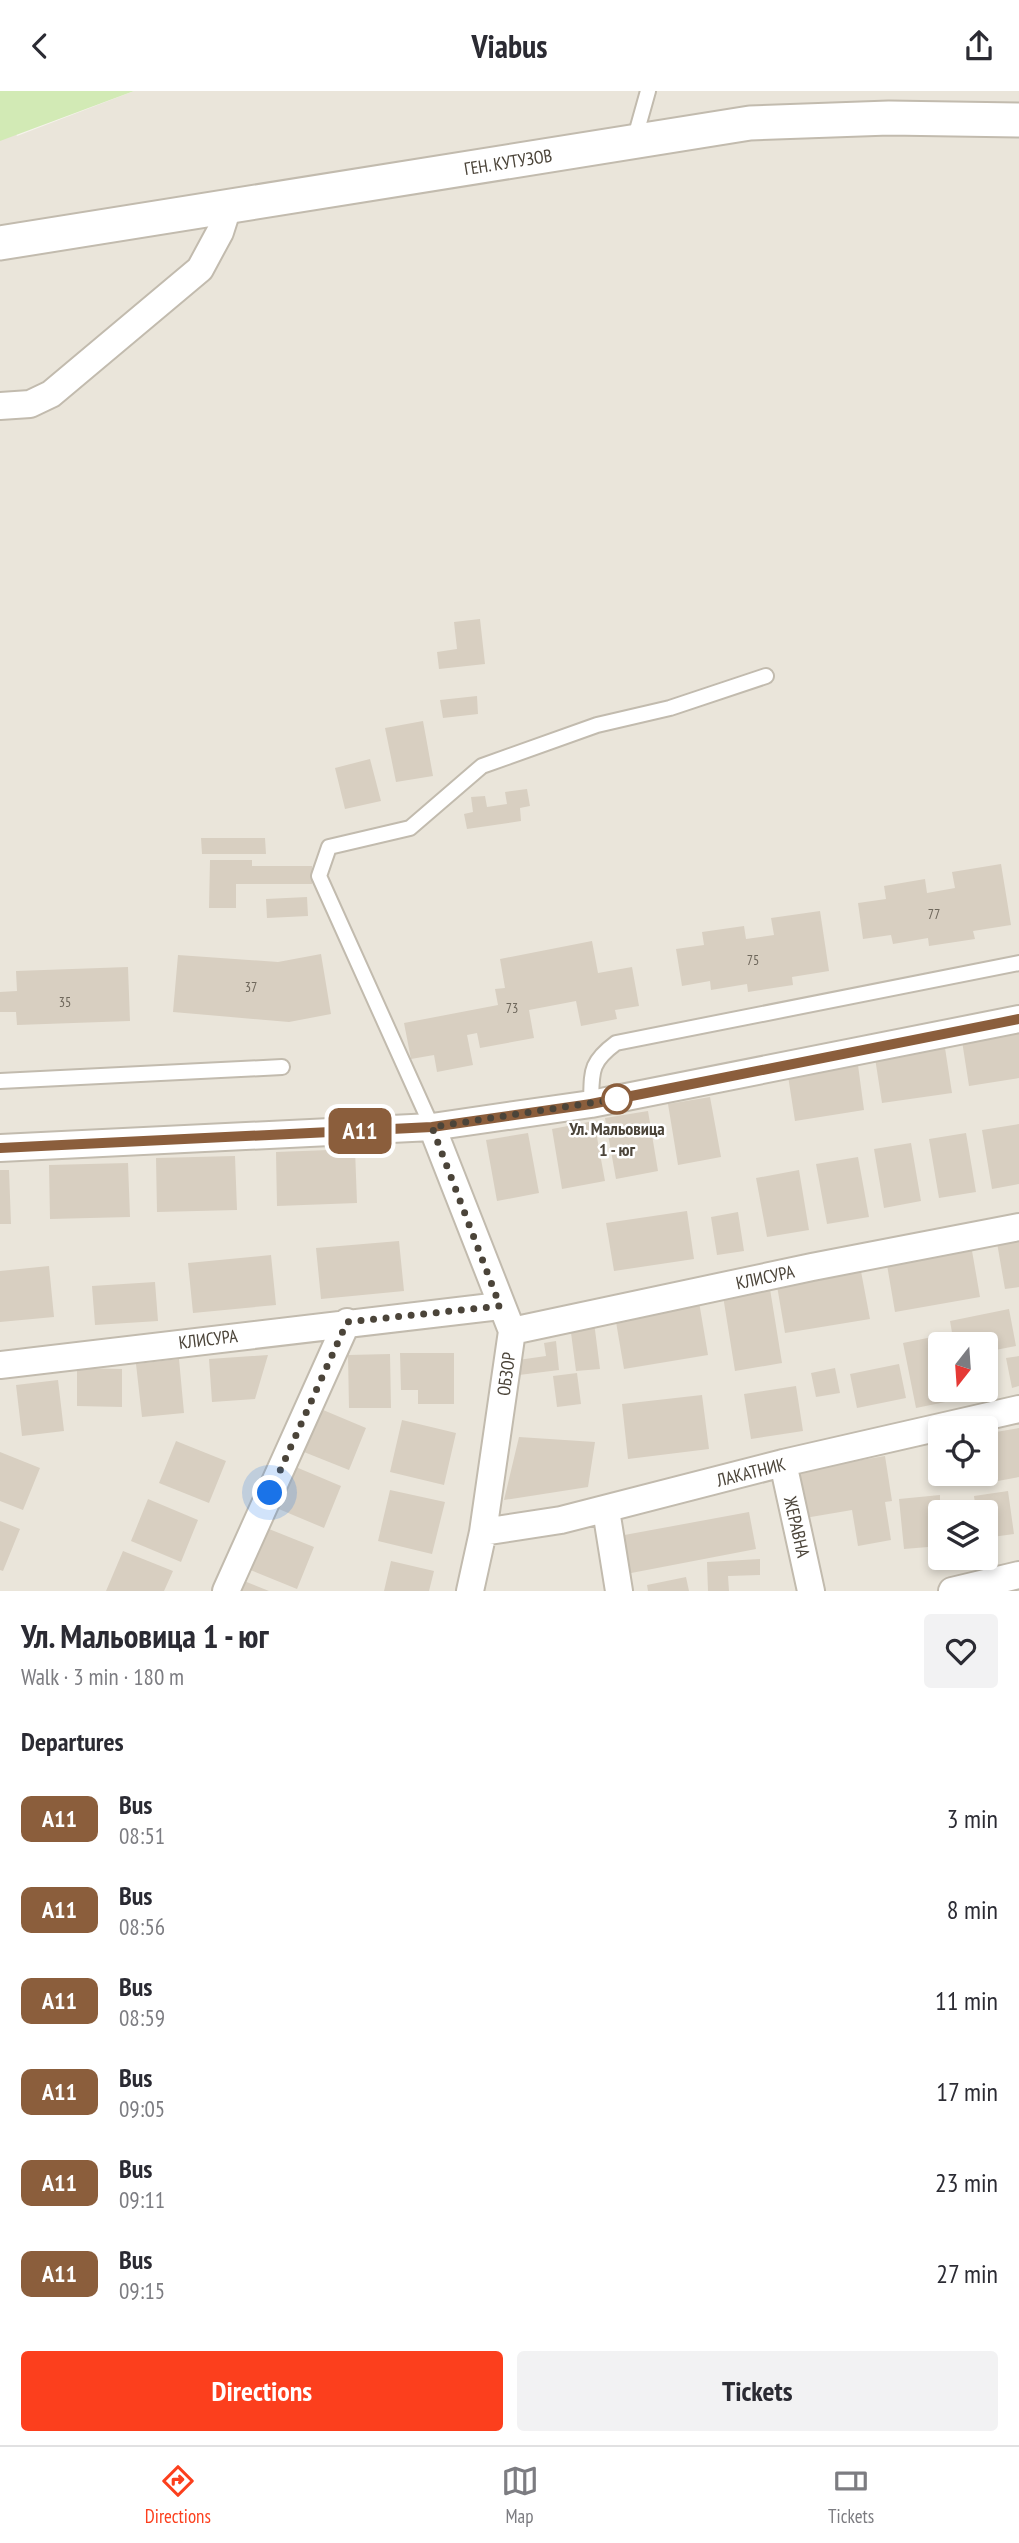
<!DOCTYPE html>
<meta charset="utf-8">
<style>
body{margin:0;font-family:"PT Sans Narrow",sans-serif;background:#f2f2f3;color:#2b2b33;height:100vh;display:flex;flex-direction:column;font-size:26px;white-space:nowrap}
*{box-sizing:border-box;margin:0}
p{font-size:23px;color:#7c7c81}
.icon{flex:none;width:38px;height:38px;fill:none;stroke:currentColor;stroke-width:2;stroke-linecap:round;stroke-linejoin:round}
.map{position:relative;height:1500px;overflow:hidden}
.sheet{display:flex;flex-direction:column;background:#fff;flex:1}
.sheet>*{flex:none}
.badge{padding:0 14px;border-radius:10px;font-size:24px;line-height:46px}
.needle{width:46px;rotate:197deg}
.controls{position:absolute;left:928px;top:1241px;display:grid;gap:14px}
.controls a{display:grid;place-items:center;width:70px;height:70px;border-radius:7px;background:#fff;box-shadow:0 4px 10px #0003;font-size:35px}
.you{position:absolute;width:35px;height:35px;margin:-18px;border:5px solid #fff;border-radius:50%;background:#1a73e8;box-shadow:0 0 0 10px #1a73e833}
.map>.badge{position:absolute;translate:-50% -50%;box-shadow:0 0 0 4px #fff}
h2{padding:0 21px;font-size:26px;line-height:63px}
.round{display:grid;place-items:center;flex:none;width:74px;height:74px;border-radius:7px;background:#f2f2f3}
.summary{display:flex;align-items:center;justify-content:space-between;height:119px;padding:0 21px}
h1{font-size:33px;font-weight:700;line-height:52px}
.action{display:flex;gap:14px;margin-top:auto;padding:14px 21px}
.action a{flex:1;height:80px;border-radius:7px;background:#fc3f1d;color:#fff;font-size:28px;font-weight:700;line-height:80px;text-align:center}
.action a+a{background:#f2f2f3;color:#2b2b33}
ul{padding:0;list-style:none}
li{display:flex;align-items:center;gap:21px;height:91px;padding:0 21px}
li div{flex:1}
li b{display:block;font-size:26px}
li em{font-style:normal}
li .badge{min-width:77px;font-weight:700;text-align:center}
header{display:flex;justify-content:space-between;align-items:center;height:91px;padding:0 21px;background:#fff;font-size:32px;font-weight:700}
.tabs{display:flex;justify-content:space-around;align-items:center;height:98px;border-top:2px solid #e1e1e2;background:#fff;font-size:19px;color:#7c7c81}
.tabs a{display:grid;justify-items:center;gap:4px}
.tabs .selected{color:#fc3f1d}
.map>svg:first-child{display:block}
.residential{fill:#eae5da;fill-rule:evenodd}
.green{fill:#d2eab5}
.building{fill:#d8cfc1}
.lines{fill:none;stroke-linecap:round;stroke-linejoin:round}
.service-casing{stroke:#c2bbae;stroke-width:18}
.minor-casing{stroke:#c2bbae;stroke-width:30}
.tertiary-casing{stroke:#c2bbae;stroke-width:37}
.service{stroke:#fff;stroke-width:14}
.minor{stroke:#fff;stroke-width:26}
.tertiary{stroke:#fff;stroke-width:33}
.line-casing{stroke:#fff;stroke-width:16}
.line{stroke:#8b5e3c;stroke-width:10}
.walk{stroke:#4b4439;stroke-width:7;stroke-dasharray:0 12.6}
.stop-dot{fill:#fff;stroke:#8b5e3c;stroke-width:3.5}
.labels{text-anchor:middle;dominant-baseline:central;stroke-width:5;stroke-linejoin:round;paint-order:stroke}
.number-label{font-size:14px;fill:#6e675b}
.street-label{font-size:18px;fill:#4b4439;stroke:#fff}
.stop-label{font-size:18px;font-weight:bold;fill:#4b4439;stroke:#fff}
</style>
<header><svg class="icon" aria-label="back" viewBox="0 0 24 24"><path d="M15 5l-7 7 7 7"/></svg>Viabus<svg class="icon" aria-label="share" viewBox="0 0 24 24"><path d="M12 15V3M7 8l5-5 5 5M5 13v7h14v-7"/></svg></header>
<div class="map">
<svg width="1019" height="1500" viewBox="0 0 1019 1500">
<rect width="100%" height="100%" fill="#f6f3ec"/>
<!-- residential -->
<path class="residential" d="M0 0 17 45 134 0H1019V1500H0ZM940 1253H985V1298H940ZM940 1337H985V1382H940ZM940 1421H985V1466H940Z"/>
<!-- green -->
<path class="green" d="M0 0H134L0 50Z"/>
<!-- building -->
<path class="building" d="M480 528 485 573 439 578 437 561 457 558 454 531Z
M477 605 478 623 443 627 440 609Z
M423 630 433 685 396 691 385 637Z
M370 668 381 710 345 718 335 677Z
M527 698 530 715 520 717 521 730 467 738 464 723 473 721 471 706 485 705 487 716 507 713 505 701Z
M201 747H265L266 763H202Z
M210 769H252V775H312V793H236V817H209Z
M1001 773 1011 834 973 840 975 848 929 855 928 847 893 853 891 844 863 848 858 812 886 808 884 795 925 788 927 802 955 797 952 781Z
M307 806 308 825 267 827 266 808Z
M820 820 829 880 792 886 793 894 748 901 747 893 711 899 710 890 682 895 676 858 704 854 702 841 744 835 746 848 774 844 771 827Z
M592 850 598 882 632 876 639 915 615 919 617 928 581 935 576 910 529 919 534 947 480 957 477 942 467 944 473 974 437 981 434 964 411 968 404 932 498 914 495 898 505 897 500 868Z
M321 863 331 923 289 931 173 921 178 864 278 871Z
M128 876 130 930 17 934 16 921H0V901L17 900 16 880Z
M1019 941V987L969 995 962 950Z
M945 957 952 1002 882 1012 875 967Z
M858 974 864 1019 795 1030 788 985Z
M710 1006 721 1066 678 1074 668 1013Z
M648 1020 658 1080 616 1088 605 1027Z
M594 1030 605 1090 562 1098 552 1038Z
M1019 1033V1093L992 1098 982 1039Z
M528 1042 539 1102 497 1110 486 1049Z
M966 1042 976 1101 939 1107 929 1048Z
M911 1052 921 1110 884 1117 874 1058Z
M355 1058 357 1112 277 1115 276 1061Z
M235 1065 237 1119 157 1121 156 1067Z
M858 1066 869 1126 827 1133 816 1073Z
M128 1072 130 1126 50 1128 49 1074Z
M0 1079H9L11 1133H0Z
M799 1079 809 1139 767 1146 756 1087Z
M687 1120 694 1168 614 1180 606 1132Z
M738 1121 744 1160 717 1164 711 1126Z
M1019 1142V1196L1005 1198 996 1146Z
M399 1150 404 1200 321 1208 316 1157Z
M971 1154 980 1206 895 1221 886 1168Z
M271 1164 276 1214 193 1222 188 1172Z
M49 1175 54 1226 0 1231V1180Z
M860 1175 870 1228 785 1242 776 1189Z
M155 1191 158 1230 95 1234 92 1195Z
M770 1198 782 1272 735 1280 723 1205Z
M699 1211 708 1264 624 1278 615 1225Z
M1009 1218 1016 1255 985 1261V1253H954L950 1230Z
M594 1231 600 1278 576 1280 570 1234Z
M947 1243 949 1253H940V1298H958L960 1308 916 1317 903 1252Z
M556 1250 559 1279 519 1284 518 1269 546 1265 544 1252Z
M400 1262H454V1313H418V1299H401Z
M390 1263 391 1317H349L348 1264Z
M268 1264 255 1308 212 1311 209 1268Z
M1019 1265V1295L1012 1297 1006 1267Z
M179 1268 184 1322 142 1326 136 1273Z
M899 1273 906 1307 857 1317 850 1283Z
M77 1277 122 1278V1316L77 1315Z
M835 1277 840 1302 816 1306 811 1282Z
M577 1282 581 1313 557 1316 553 1285Z
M58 1289 64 1340 22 1345 16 1294Z
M796 1295 803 1340 751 1348 744 1303Z
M702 1304 709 1358 628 1368 622 1313Z
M316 1316 366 1337 349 1379 299 1359Z
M402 1329 456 1342 444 1394 390 1381Z
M1019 1337V1386L998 1390 990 1342Z
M519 1346 595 1351 588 1396 504 1409Z
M176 1350 226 1370 209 1412 159 1392Z
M0 1361 40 1377 23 1419 0 1410Z
M885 1365 892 1410 885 1411 891 1449 858 1455 852 1419 799 1428 791 1381Z
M291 1374 341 1395 324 1437 274 1416Z
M390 1399 445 1411 432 1463 378 1450Z
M1008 1400 1014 1443 985 1447V1421H976L974 1405Z
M940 1404V1455L904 1458 899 1408Z
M148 1408 198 1429 181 1471 131 1450Z
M749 1421 756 1458 626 1483 619 1445Z
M0 1430 20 1438 3 1480 0 1479Z
M264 1436 314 1456 297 1498 248 1478Z
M123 1460 173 1480 164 1500H106Z
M760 1468V1484L728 1485 729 1500H708L707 1471Z
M391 1470 434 1480 429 1500H384Z
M686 1486 689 1500H648L647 1494Z
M239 1488 269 1500H234Z"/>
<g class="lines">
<defs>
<path id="service" d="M634 50 648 0
M0 990 282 976
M591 1013C592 981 589 972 616 952L1019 872
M432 1036 319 785 329 756 410 737 482 675 597 634 670 617 766 585"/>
<path id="minor" d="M0 315 30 313 51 303 200 178 220 141 228 116
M432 1036 512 1240 483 1441 470 1500
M0 1057 432 1036 591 1013 1019 928
M512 1240 812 1176 1019 1136
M0 1274 500 1215
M783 1372 811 1500
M606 1419 619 1500
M483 1441 561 1429 783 1372 1019 1318
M226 1500 347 1231
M952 1500 1019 1484"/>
<path id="tertiary" d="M0 152 750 32 889 27 1019 29"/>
</defs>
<!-- service casing -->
<use href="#service" class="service-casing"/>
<!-- minor casing -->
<use href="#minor" class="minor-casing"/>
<!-- tertiary casing -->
<use href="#tertiary" class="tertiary-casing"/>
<!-- service -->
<use href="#service" class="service"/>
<!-- minor -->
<use href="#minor" class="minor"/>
<!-- tertiary -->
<use href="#tertiary" class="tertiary"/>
</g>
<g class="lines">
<defs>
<path id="line" d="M0 1057 432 1036 591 1013 1019 928"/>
</defs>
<!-- line casing -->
<use href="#line" class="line-casing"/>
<!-- line -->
<use href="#line" class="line"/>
<!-- walk -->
<path class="walk" d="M270 1402 347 1231 500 1215 432 1036 617 1008"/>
</g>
<!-- markers -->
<circle class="stop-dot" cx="617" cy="1008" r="14"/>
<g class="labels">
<!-- number labels -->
<g class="number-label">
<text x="934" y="823">77</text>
<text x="753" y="869">75</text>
<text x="251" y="896">37</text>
<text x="65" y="911">35</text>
<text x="512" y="917">73</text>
</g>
<!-- street labels -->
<g class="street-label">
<text transform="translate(508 71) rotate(-9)">ГЕН. КУТУЗОВ</text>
<text transform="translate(765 1186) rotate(-12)">КЛИСУРА</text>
<text transform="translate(208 1248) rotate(-7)">КЛИСУРА</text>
<text transform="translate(506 1283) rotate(-82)">ОБЗОР</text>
<text transform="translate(751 1381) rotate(-14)">ЛАКАТНИК</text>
<text transform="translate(797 1436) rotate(77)">ЖЕРАВНА</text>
</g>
<!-- stop labels -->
<g class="stop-label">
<text x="617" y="1037">Ул. Мальовица<tspan x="617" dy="21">1 - юг</tspan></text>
</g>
</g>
</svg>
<div class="controls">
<a><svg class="needle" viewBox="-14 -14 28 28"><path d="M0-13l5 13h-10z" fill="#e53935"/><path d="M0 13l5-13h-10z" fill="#7c7c81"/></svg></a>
<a><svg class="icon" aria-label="locate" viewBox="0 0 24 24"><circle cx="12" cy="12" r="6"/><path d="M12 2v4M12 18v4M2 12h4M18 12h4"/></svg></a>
<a><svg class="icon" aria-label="layers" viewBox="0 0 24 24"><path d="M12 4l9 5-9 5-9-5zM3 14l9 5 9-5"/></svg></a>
</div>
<div class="you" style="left:270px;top:1402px"></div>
<b class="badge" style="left:360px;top:1040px;background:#8b5e3c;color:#fff">А11</b>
</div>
<section class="sheet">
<div class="summary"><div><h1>Ул. Мальовица 1 - юг</h1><p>Walk · 3 min · 180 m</p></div><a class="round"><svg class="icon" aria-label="heart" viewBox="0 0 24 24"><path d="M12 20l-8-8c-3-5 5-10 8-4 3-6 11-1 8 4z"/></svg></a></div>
<h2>Departures</h2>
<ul>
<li><span class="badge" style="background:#8b5e3c;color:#fff">А11</span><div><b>Bus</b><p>08:51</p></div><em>3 min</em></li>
<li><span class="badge" style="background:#8b5e3c;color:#fff">А11</span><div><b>Bus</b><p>08:56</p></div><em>8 min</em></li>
<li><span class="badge" style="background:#8b5e3c;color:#fff">А11</span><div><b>Bus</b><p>08:59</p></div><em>11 min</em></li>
<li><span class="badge" style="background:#8b5e3c;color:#fff">А11</span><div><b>Bus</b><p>09:05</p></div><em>17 min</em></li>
<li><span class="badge" style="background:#8b5e3c;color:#fff">А11</span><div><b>Bus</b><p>09:11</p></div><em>23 min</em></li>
<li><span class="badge" style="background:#8b5e3c;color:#fff">А11</span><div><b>Bus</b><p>09:15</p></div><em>27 min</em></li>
</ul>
<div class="action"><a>Directions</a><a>Tickets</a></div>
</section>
<nav class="tabs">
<a class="selected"><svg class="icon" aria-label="directions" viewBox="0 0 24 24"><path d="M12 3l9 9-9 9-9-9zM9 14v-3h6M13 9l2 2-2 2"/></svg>Directions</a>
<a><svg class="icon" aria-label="map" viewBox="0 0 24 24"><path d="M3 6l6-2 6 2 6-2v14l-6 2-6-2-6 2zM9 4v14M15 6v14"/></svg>Map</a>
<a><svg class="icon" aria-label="tickets" viewBox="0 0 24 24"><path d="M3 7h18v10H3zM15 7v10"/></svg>Tickets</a>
</nav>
